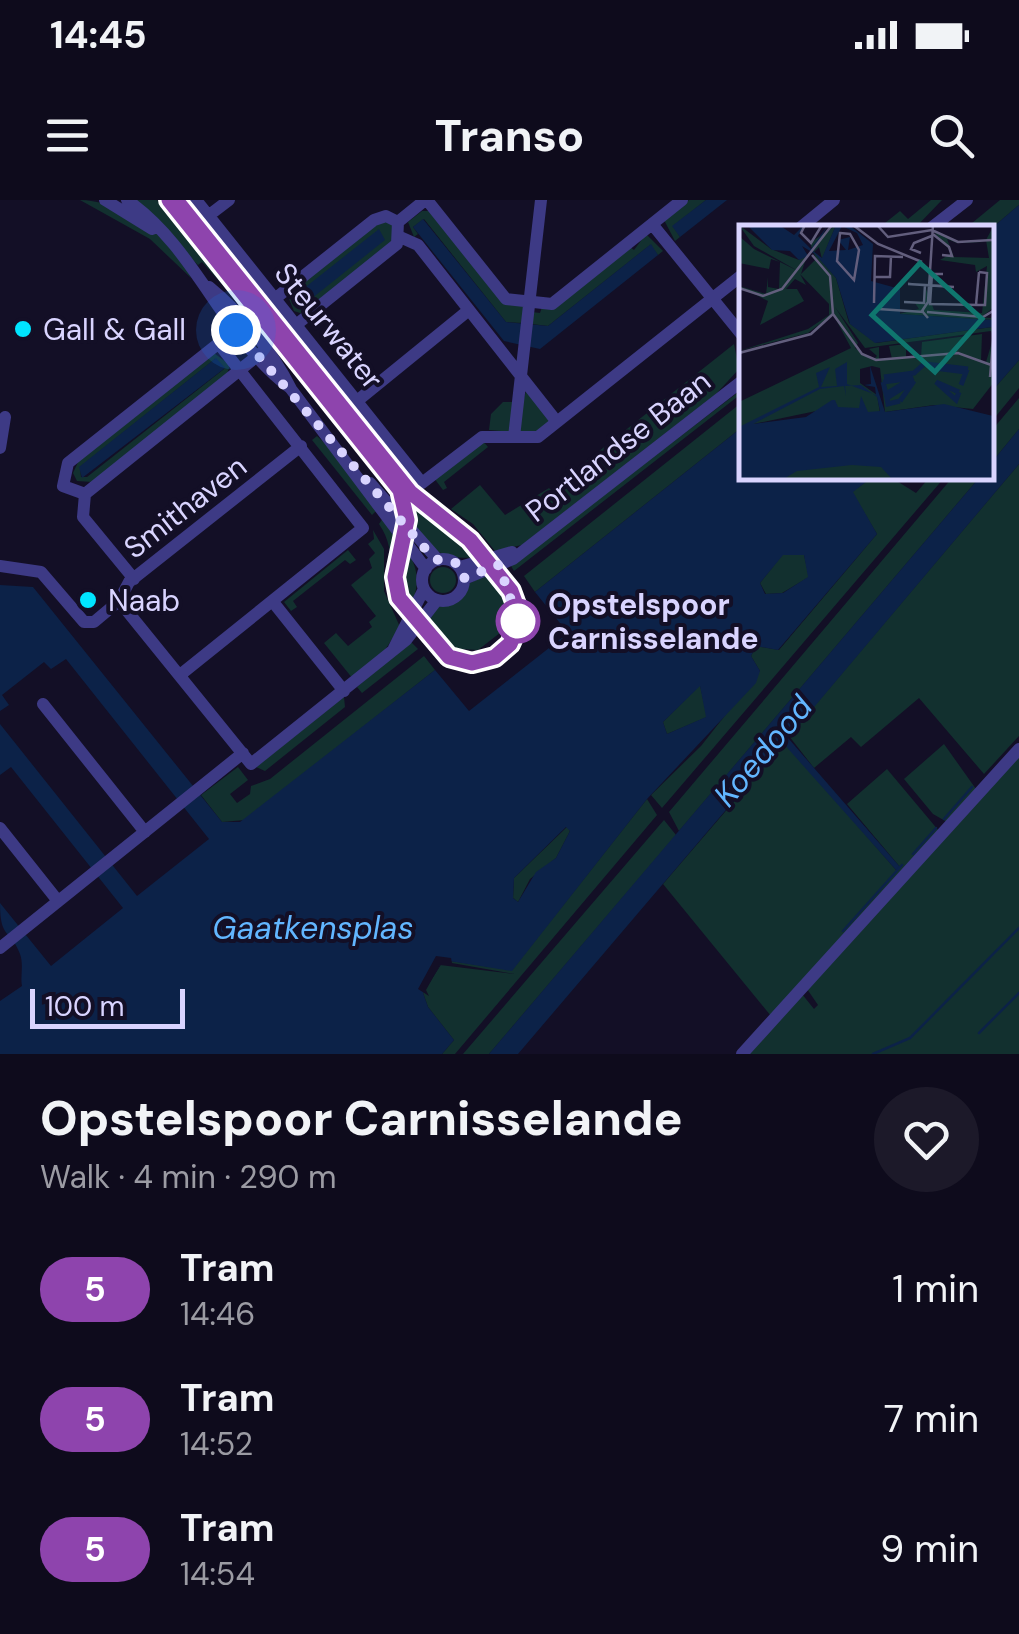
<!DOCTYPE html>
<meta charset="utf-8">
<style>
body{margin:0;font-family:"DM Sans",sans-serif;background:#1c1929;color:#f1f3f6;height:100vh;display:flex;flex-direction:column;font-size:38px;white-space:nowrap}
*{box-sizing:border-box;margin:0}
p{font-size:32px;color:#9b9ba3}
.icon{flex:none;width:55px;height:55px;fill:none;stroke:currentColor;stroke-width:2;stroke-linecap:round;stroke-linejoin:round}
.map{position:relative;height:854px;overflow:hidden}
.drawer{display:flex;flex-direction:column;background:#0e0b1c;flex:1}
.drawer>*{flex:none}
.badge{padding:0 20px;border-radius:32px;font-size:35px;line-height:65px}
.scale{position:absolute;left:30px;bottom:25px;width:155px;box-sizing:border-box;padding-left:10px;border:5px solid #d9d4ff;border-top:0;font-size:28px;line-height:35px;white-space:nowrap;color:#d9d4ff;-webkit-text-stroke:8px #130f26;paint-order:stroke}
.you{position:absolute;width:50px;height:50px;margin:-25px;border:8px solid #fff;border-radius:50%;background:#1a73e8;box-shadow:0 0 0 15px #1a73e833}
.map>.badge{position:absolute;translate:-50% -50%;box-shadow:0 0 0 5px #fff}
.round{display:grid;place-items:center;flex:none;width:105px;height:105px;border-radius:52px;background:#1c1929}
.summary{display:flex;align-items:center;justify-content:space-between;height:170px;padding:0 40px}
h1{font-size:48px;font-weight:800;line-height:75px}
ul{padding:0;list-style:none}
li{display:flex;align-items:center;gap:30px;height:130px;padding:0 40px}
li div{flex:1}
li b{display:block;font-size:38px}
li em{font-style:normal}
li .badge{min-width:110px;font-weight:700;text-align:center}
.status{display:flex;justify-content:space-between;align-items:center;height:70px;padding:0 50px;background:#0e0b1c;direction:ltr}
.status svg{height:28px;fill:currentColor}
header{display:flex;justify-content:space-between;align-items:center;height:130px;padding:0 40px;background:#0e0b1c;font-size:45px;font-weight:800}
.map>svg:first-child{display:block}
.green{fill:#12302f;fill-rule:evenodd}
.water{fill:#0c2248;fill-rule:evenodd}
.pier{fill:#130f26}
.lines{fill:none;stroke-linecap:round;stroke-linejoin:round}
.stream{stroke:#0c2248;stroke-width:2.5}
.minor{stroke:#3d3a85;stroke-width:12}
.tram{stroke:#00e5ff;stroke-width:2.5}
.line-casing{stroke:#fff;stroke-width:22}
.line{stroke:#8e44ad;stroke-width:15}
.walk{stroke:#d9d4ff;stroke-width:10;stroke-dasharray:0 18}
.poi-dot{fill:#00e5ff;stroke:#130f26;stroke-width:4}
.stop-dot{fill:#fff;stroke:#8e44ad;stroke-width:5}
.labels{text-anchor:middle;dominant-baseline:central;stroke-width:8;stroke-linejoin:round;paint-order:stroke}
.street-label{font-size:30px;fill:#d9d4ff;stroke:#130f26}
.poi-label{font-size:30px;fill:#d9d4ff;stroke:#130f26;text-anchor:start}
.stop-label{font-size:30px;font-weight:bold;fill:#d9d4ff;stroke:#130f26;text-anchor:start}
.water-label{font-size:32px;font-style:italic;fill:#62b6ff;stroke:#130f26}
.inset-river{fill:none;stroke:#0c2248;stroke-width:5}
.inset-road{fill:none;stroke:#625e7d;stroke-width:2.5}
.view{fill:#0f766e;fill-opacity:0.15;stroke:#0f766e;stroke-width:5}
.inset-edge{fill:none;stroke:#d9d4ff;stroke-width:5}
</style>
<div class="status"><b>14:45</b><svg viewBox="0 0 49 12"><path d="M0 12V9h3v3zM5 12V6h3v6zM10 12V3h3v9zM15 12V0h3v12zM26 1h20v11H26zM47 4h2v5h-2z"/></svg></div>
<header><svg class="icon" aria-label="menu" viewBox="0 0 24 24"><path d="M4 6h16M4 12h16M4 18h16"/></svg>Transo<svg class="icon" aria-label="search" viewBox="0 0 24 24"><circle cx="10" cy="10" r="6"/><path d="M15 15l6 6"/></svg></header>
<div class="map">
<svg width="1019" height="854" viewBox="0 0 1019 854">
<rect width="100%" height="100%" fill="#130f26"/>
<!-- green -->
<path class="green" d="M80 0C121 0 176 40 191 78L150 39Z
M133 0H157L237 101 202 62 198 65Z
M689 0H706L673 26 680 37 675 41 664 20Z
M931 0H942L916 27H880L900 11 908 19Z
M1000 0H1019V5L992 28H966Z
M422 11H430L500 98 524 105 522 123 506 122 424 19 413 27 418 34 414 37 408 22Z
M380 21 392 23 394 41 303 114 294 111 287 94Z
M646 34 663 51 658 55 650 45 548 126 531 124 532 112 540 113 542 107 630 47 634 50Z
M734 144 739 169 716 194 522 345 495 351 473 324 451 309 480 285 505 315 549 288 554 293 577 274 579 267Z
M301 149 359 222 346 233 289 158Z
M214 153 230 165 227 174 92 282 77 281 73 273 79 260ZM215 159 224 169 87 277H81L80 267Z
M1019 160V188L992 221V191Z
M741 190V194L514 371 511 366Z
M526 191 550 221 534 234 489 230 491 214 503 202H523Z
M1019 198V229L992 262V230Z
M741 203V228L535 392 524 376Z
M317 236 334 252 377 310 372 315 312 240Z
M482 240 488 247 444 282 447 288 443 290 434 278Z
M1019 264V536L984 574 919 498 861 547 851 537 814 568 789 536Z
M871 278H892L916 293 929 278H944L662 608 651 595 701 546 760 471 751 456 756 446 779 450 877 334 852 292Z
M952 278H979L679 631 669 612Z
M417 290 465 328 487 354C438 368 426 342 396 307Z
M383 318C411 357 429 368 407 416 384 386 400 354 379 324Z
M373 330 384 349V391L400 427 381 456 353 479 324 443 336 433 348 446 372 427 369 422 376 416 351 385 372 368 369 359 375 353 368 344 374 339Z
M348 350 356 360 350 364 345 360 293 401 297 407 291 411 284 402Z
M783 354 804 355 809 377 782 393 766 394 760 383Z
M430 380a13 13 0 1 1 26 0a13 13 0 1 1-26 0Z
M493 372 509 403 505 429 478 450 446 448 420 424 437 406 455 401 470 383Z
M410 441 418 449 362 493 357 487Z
M424 456 435 470 245 620 222 622 201 595 238 567 248 580 230 594 237 603 250 594 251 586 270 579Z
M700 485 707 517 667 534 663 522Z
M344 497 345 507 265 571 256 567Z
M785 542 896 670 900 667 847 604 887 569 939 631 771 816 663 684Z
M944 544 976 589 947 622 933 614 904 579Z
M1019 555V854H748L802 794 814 809 818 805 807 789Z
M647 599 657 615 455 854H442L454 840 428 807 423 793 444 760 512 770Z
M664 620 676 635 489 854H463Z
M567 627 570 631 556 658 530 679 518 702 513 698 514 678Z"/>
<!-- water -->
<path class="water" d="M706 0H727L680 37 672 26Z
M1019 5V160L992 191V28Z
M423 19 506 122 548 126 651 44 658 55 540 149 504 141 413 27Z
M379 29 385 40 301 107 293 97Z
M216 158 225 168 82 278 79 267Z
M741 228 742 278H871L853 292 877 334 778 450 756 446 751 456 760 471 756 483 647 599 512 771 443 760 423 793 428 807 454 840 442 854H0V801L22 786C20 777 24 765 20 754 10 728 0 740 0 703L51 766 123 708 11 567 0 575V524L137 696 209 639 66 459 51 469 44 462 2 495 9 505 0 511V385L33 387 222 622H240L435 470 469 511 568 433 535 392ZM783 355H804L808 377 783 393 765 394 760 383ZM700 486 706 517 667 534 663 522ZM566 627 570 631 556 658 536 672 518 702 513 698 514 678Z
M1019 229V264L788 538 900 667 897 671 783 543 518 854H489L979 278H992V262Z"/>
<!-- pier -->
<path class="pier" d="M436 756 451 758 452 763 515 774 440 765 426 790 429 796 418 789Z"/>
<g class="lines">
<!-- stream -->
<path class="stream" d="M944 619 972 587
M913 654 936 628
M843 731 902 665
M979 833 1019 793
M873 854 910 838 1019 728"/>
<!-- minor -->
<path class="minor" d="M105 0 152 29
M127 0C197 49 222 136 289 187
M196 0 422 283 482 237H538L742 75
M427 0 506 99 552 104 682 0
M208 16 229 0
M386 16 398 22 397 44 85 294 63 286 68 263 374 20Z
M398 22 425 0
M652 24 742 135
M800 28 834 0
M931 28 967 0
M400 37 418 45 557 222
M209 87C242 114 272 151 291 189L426 369
M357 201 464 114
M514 237 541 0
M301 246 129 382 119 401 251 564 406 440 437 400
M0 248 5 217
M370 283 438 360
M85 294 83 317 134 379
M422 380a21 21 0 1 1 42 0a21 21 0 1 1-42 0Z
M0 366 41 372 84 422H94L119 401
M460 367 512 352
M464 379 513 359 742 181
M273 402 344 491
M394 448 424 389
M180 475 363 328 219 144
M43 504 145 632
M0 628 58 701
M0 748 243 553
M742 854 1019 549"/>
<!-- tram -->
<path class="tram" d="M169 0 400 290C427 342 369 363 419 425 427 434 434 446 444 454 484 485 537 434 511 392 498 370 477 344 457 329 441 316 423 307 409 291 327 198 253 97 176 0"/>
</g>
<g class="lines">
<defs>
<path id="line" d="M169 0 400 290 407 320 395 377 399 398 449 457 472 463 495 457 510 444 517 428 518 410 511 391 470 340 410 292 176 0"/>
</defs>
<!-- line casing -->
<use href="#line" class="line-casing"/>
<!-- line -->
<use href="#line" class="line"/>
<!-- walk -->
<path class="walk" d="M236 130 428 352 438 360 456 363 464 378 499 365 518 421"/>
</g>
<!-- markers -->
<g class="poi-dot">
<circle cx="23" cy="129" r="10"/>
<circle cx="88" cy="400" r="10"/>
</g>
<circle class="stop-dot" cx="518" cy="421" r="20"/>
<g class="labels">
<!-- street labels -->
<g class="street-label">
<text transform="translate(329 126) rotate(51)">Steurwater</text>
<text transform="translate(618 246) rotate(-38)">Portlandse Baan</text>
<text transform="translate(185 307) rotate(-38)">Smithaven</text>
</g>
<!-- poi labels -->
<g class="poi-label">
<text x="43" y="129">Gall &amp; Gall</text>
<text x="108" y="400">Naab</text>
</g>
<!-- stop labels -->
<g class="stop-label">
<text x="548" y="404">Opstelspoor<tspan x="548" dy="34">Carnisselande</tspan></text>
</g>
<!-- water labels -->
<g class="water-label">
<text transform="translate(763 551) rotate(-50)">Koedood</text>
<text x="313" y="728">Gaatkensplas</text>
</g>
</g>
<!-- overview -->
<g transform="translate(739 25)">
<rect width="255" height="255" fill="#130f26"/>
<path d="M0 0 32 24 60 35 68 30 62 49 77 34 71 18 97 0 83 34 80 22 75 27 97 53 110 98 137 118 253 102 246 98 253 95 160 89 180 84 176 78 186 79 187 64 195 85 243 88 248 41 237 47 236 40 201 35 213 28 195 7 218 17H246L218 18 208 14 215 32 250 33 247 15 255 0 254 83 244 91 215 90 252 93 255 86V157L234 184 195 180 146 187 141 143 133 141 121 144V158L138 170 141 188 77 186 0 202V177L112 123 94 89 69 108 0 126 69 104 90 90V79L61 49 67 60 56 54 47 64H58L65 76 21 100 29 76 0 61 27 69 29 52V62L40 64 41 37 32 34 30 44 0 38V11L15 24 59 46 15 21ZM96 82 126 123 252 106 255 114 253 140V117L247 137 242 136 243 109 183 117 182 132 167 133V119L150 121 153 134 140 135V122L130 124 138 131 134 135 116 123 119 118ZM139 227 235 255H9Z" fill="#12302f" fill-rule="evenodd"/>
<path d="M8 0H40L55 10 65 0 59 11 72 24 89 0 74 26 83 33 97 0H110L134 19 132 56 161 64V89L253 95V102L136 118 111 99 97 53 76 29 63 21 69 31 60 35 51 26 33 25ZM103 1 118 8 124 20 109 25 111 12 99 15 107 25 90 26ZM108 137V159L137 170 136 162 125 160 132 159 131 141 146 187 205 179 254 191 255 255H154L142 242 113 240 58 246 43 255H0V202L80 162 77 148 91 142 82 162 98 161 96 144ZM122 160 138 172 141 186 129 187 122 171 120 183 99 182 96 175H93L67 192 14 199 81 164 105 161 107 171 106 161Z" fill="#0c2248" fill-rule="evenodd"/>
<path class="inset-river" d="M187 139 229 144M195 143 227 147 222 160M145 152 175 148 185 139M144 157 174 153 147 169 144 157M220 167 217 175 197 157 220 167M161 176 149 179 148 173 175 156 161 176"/>
<path class="inset-road" d="M66 0 62 8 72 18 83 0M114 0 139 19 183 37M138 0 149 12 193 5 219 17 253 15M101 8 111 9 120 25 115 55 98 36ZM255 23V74M182 28 172 24 175 18 195 10 210 22 213 31 203 30M73 30 91 51 94 89 123 129 137 135 219 128 255 141M204 49H193L191 79 240 80M135 52H151L152 31M204 61 169 59 215 62M0 63 24 71 43 64 93 0M165 77 185 78 186 59M135 78 136 31 164 32M237 80 240 47M238 80H246L248 48 240 47M139 84 185 87M188 87 244 92 254 86M189 93 183 86 189 77 194 0M0 128 72 109 94 89M251 152 255 105"/>
<path class="view" d="M181 38 243 94 196 147 133 90Z"/>
<rect width="255" height="255" class="inset-edge"/>
</g>
</svg>
<div class="scale">100 m</div>
<div class="you" style="left:236px;top:130px"></div>
</div>
<section class="drawer">
<div class="summary"><div><h1>Opstelspoor Carnisselande</h1><p>Walk · 4 min · 290 m</p></div><a class="round"><svg class="icon" aria-label="heart" viewBox="0 0 24 24"><path d="M12 20l-8-8c-3-5 5-10 8-4 3-6 11-1 8 4z"/></svg></a></div>
<ul>
<li><span class="badge" style="background:#8e44ad;color:#fff">5</span><div><b>Tram</b><p>14:46</p></div><em>1 min</em></li>
<li><span class="badge" style="background:#8e44ad;color:#fff">5</span><div><b>Tram</b><p>14:52</p></div><em>7 min</em></li>
<li><span class="badge" style="background:#8e44ad;color:#fff">5</span><div><b>Tram</b><p>14:54</p></div><em>9 min</em></li>
</ul>
</section>
